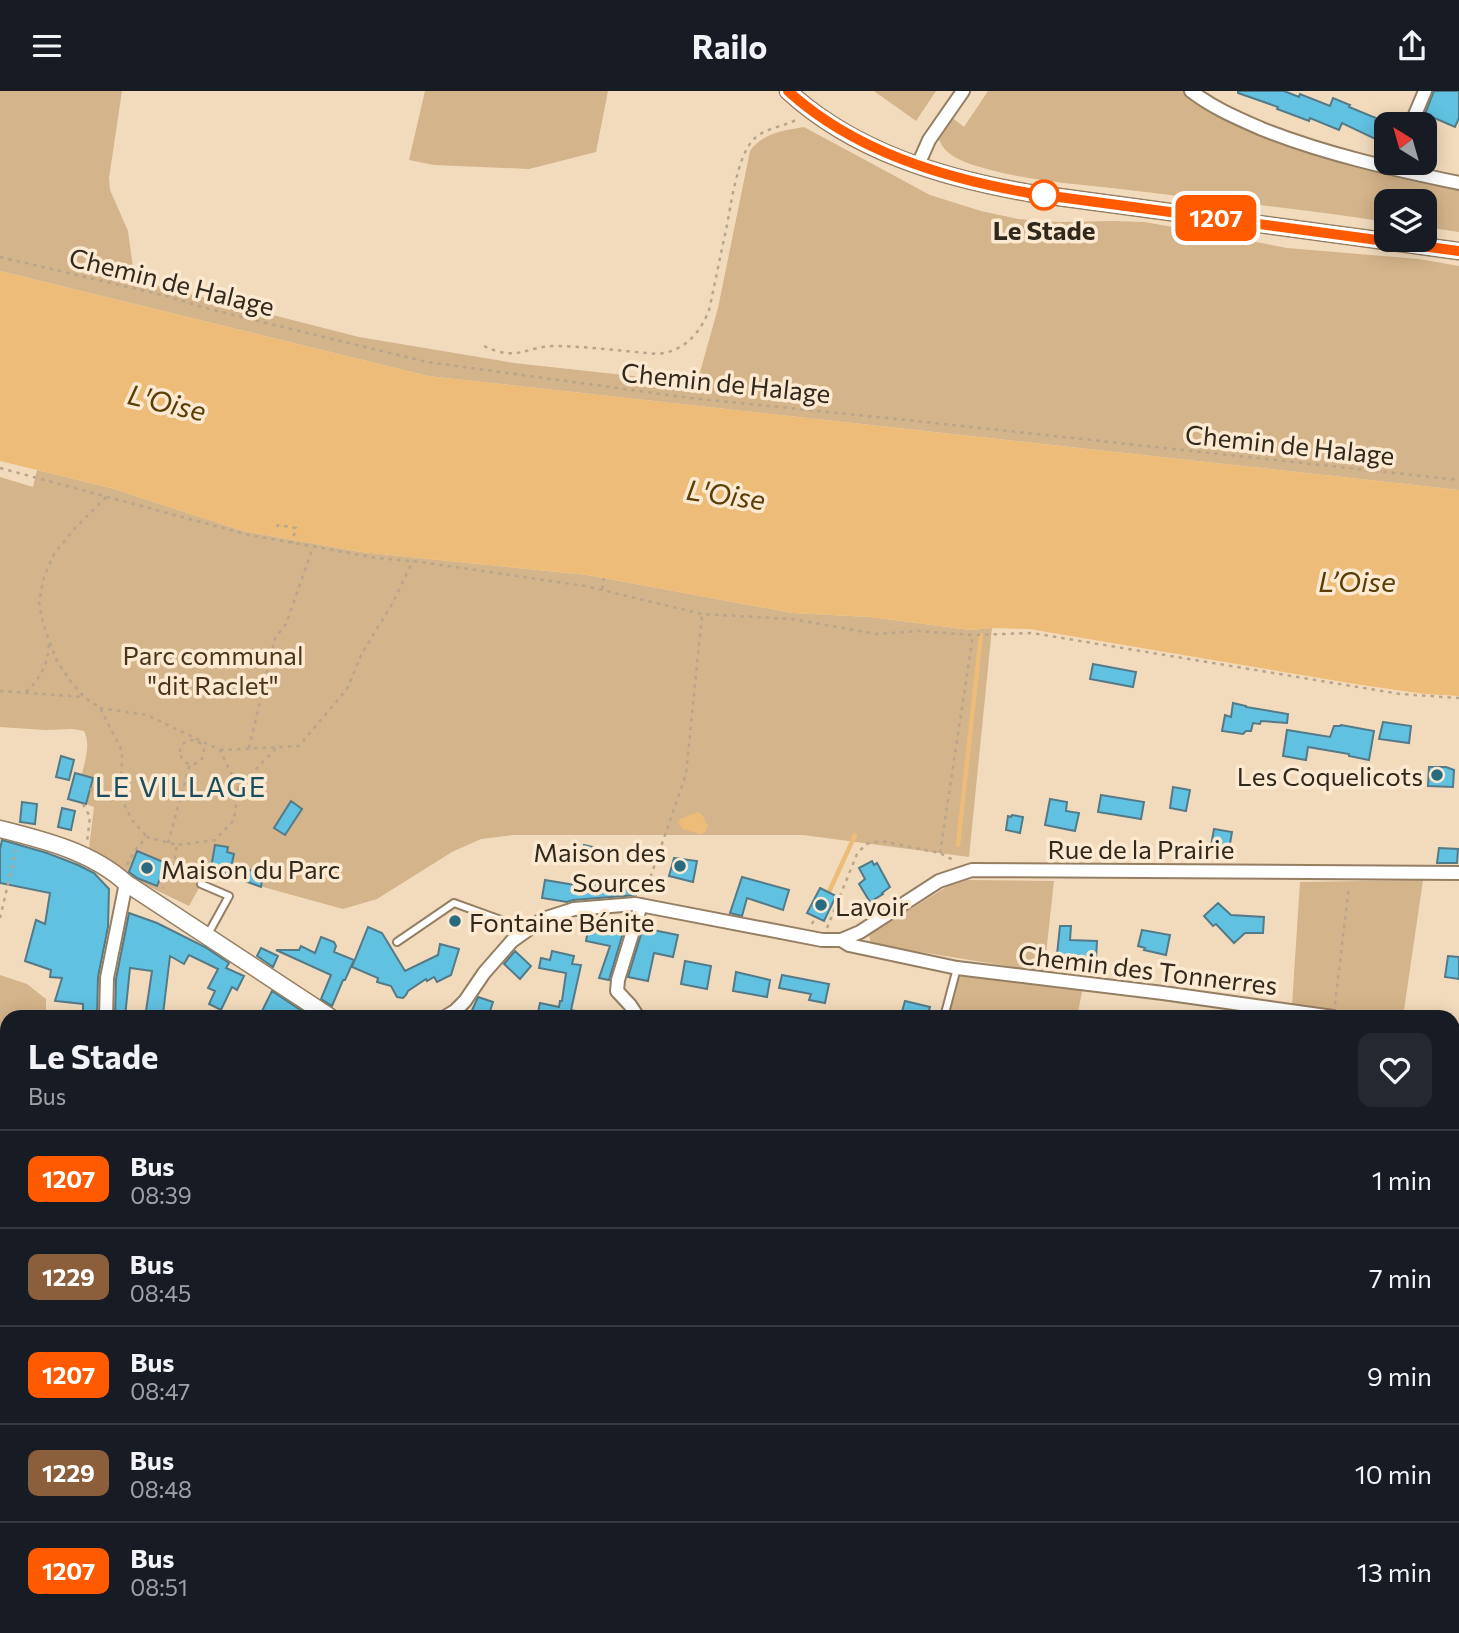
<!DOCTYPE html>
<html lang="fr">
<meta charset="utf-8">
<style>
body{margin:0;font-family:Commissioner,sans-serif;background:#242831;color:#f1f3f6;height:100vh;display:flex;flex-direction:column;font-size:26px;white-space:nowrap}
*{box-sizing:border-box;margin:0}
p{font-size:23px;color:#9ea1a6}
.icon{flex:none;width:38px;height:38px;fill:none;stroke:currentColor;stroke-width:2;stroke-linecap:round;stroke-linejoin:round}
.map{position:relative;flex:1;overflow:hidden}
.details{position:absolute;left:0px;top:919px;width:1460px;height:625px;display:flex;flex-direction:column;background:#171b24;border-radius:21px 21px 0 0;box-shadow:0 4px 18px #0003}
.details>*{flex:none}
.badge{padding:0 14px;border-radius:10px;font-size:24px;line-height:46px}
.needle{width:46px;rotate:323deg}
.tools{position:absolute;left:1374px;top:21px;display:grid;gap:14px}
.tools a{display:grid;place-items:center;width:63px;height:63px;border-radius:14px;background:#171b24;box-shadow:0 4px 18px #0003;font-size:35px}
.map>.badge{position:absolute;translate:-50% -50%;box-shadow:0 0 0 4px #fff}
.round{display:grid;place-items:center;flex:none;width:74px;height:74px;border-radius:14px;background:#242831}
.overview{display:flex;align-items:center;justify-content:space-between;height:119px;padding:0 28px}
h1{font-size:33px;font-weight:700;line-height:52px}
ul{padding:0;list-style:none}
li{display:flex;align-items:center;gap:21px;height:98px;padding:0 28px;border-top:2px solid #363941}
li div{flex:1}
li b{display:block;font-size:26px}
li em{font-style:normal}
li .badge{min-width:77px;font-weight:700;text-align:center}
header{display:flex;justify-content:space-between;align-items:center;height:91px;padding:0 28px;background:#171b24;font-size:32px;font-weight:700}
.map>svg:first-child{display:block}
.green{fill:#d4b48a}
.water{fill:#edbc79}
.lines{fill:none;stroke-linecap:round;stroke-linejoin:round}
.stream{stroke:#edbc79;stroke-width:4.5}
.building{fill:#60c1e0;stroke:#547a88;stroke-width:2}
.lane-casing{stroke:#957f63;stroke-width:10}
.street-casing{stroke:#957f63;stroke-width:16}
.secondary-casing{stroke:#957f63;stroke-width:19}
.path{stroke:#b8a58d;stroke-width:2.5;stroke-dasharray:3.5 5;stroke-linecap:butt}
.lane{stroke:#fff;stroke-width:6}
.street{stroke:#fff;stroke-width:12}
.secondary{stroke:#fff;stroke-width:16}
.line-casing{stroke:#fff;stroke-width:16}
.line{stroke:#ff5a00;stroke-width:10}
.stop-dot{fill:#fff;stroke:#ff5a00;stroke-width:3.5}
.poi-dot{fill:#2a6b7f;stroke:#fce9d1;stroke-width:2.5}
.labels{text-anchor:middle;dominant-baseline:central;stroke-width:7;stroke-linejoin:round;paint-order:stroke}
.stop-label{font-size:26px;font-weight:bold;fill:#32291d;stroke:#fce9d1}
.street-label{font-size:26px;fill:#32291d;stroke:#fce9d1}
.park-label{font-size:26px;fill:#4b3619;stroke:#fce9d1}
.poi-label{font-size:26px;fill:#32291d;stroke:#fce9d1;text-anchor:start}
.water-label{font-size:28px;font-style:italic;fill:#5c3d05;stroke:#fce9d1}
.neighbourhood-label{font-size:28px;letter-spacing:2px;fill:#1a4e5e;stroke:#fce9d1}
</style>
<header><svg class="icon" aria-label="menu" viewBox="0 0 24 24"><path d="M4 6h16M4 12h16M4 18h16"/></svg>Railo<svg class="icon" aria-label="share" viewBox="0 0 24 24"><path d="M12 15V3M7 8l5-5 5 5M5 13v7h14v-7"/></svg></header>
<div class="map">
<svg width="1459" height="1542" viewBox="0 0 1459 1542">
<rect width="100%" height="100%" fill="#f2dbbd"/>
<!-- green -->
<path class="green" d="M0 0H122L109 87 110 99 128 140 134 184 143 191 359 246 514 272 697 292 718 217 750 60C764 41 783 40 804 36L930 104 981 120 1018 128 1059 131 1114 130 1144 131 1214 143 1287 157 1419 168 1459 175V399L428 285 0 180Z
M425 0H608L596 61 529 78 434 74 409 69Z
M874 0H936L916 30Z
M988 0H1184L1223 27 1294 56 1459 97V141L1425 136 1424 110H1386V131C1298 117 1209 109 1120 98 1076 93 1030 90 987 78 970 73 945 67 939 48L949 30 954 28 964 36Z
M37 379 111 397 243 440 361 461 587 484 793 522 870 526 971 539 992 537 969 766 803 744H513L481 748 452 761 377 808 343 818 208 781 189 815 123 783 89 757 94 716 86 713 93 687 82 683C85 669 91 653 84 640L73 638 45 639 0 636V386L33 396Z
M967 789 1054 790 1044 881 871 853 869 844 948 795Z
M1423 789 1403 926H1365L1292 914 1300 791Z
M960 882 1083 896 1077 926H948Z
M0 884 27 893 46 908V926H7V1039H0Z
M0 1262 7 1263V1487L0 1485Z
M584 1536 591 1542H182L164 1537Z
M1408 1536 1419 1542H1132L1119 1537Z"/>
<!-- water -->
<path class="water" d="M0 180 428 285 1459 399V605L1425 603 1361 594 1029 538 992 537 971 539 870 526 793 522 587 484 361 461 243 440 111 397 0 370Z
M698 721C703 724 705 727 705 732L708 733 706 740 701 743 682 738 679 732 680 728Z"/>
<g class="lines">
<!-- stream -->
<path class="stream" d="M958 754 981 544
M829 801 855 744"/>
</g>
<!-- building -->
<path class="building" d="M1238 0H1284L1299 6 1300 3 1330 15 1333 7 1350 14 1349 16 1376 27 1375 30 1386 34V53L1342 32 1339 39 1310 27 1309 30 1277 18 1278 16 1238 2Z
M1434 0H1459V27L1455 36 1425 23Z
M1093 573 1136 581 1133 596 1090 588Z
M1233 612 1246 615V616L1288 623 1287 632 1261 630 1260 633 1253 632 1251 640H1246L1243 643 1222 640 1225 624 1231 626Z
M1383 631 1411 635 1409 652 1379 648Z
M1341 634 1374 640 1369 669 1349 665V663L1308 656 1306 669 1283 665 1287 639 1330 646 1334 635H1340Z
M61 665 74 669 69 689 56 686Z
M1429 676H1446L1454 679 1453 696 1428 695Z
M75 682 93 687 86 713 68 708Z
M1173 696 1190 699 1186 720 1170 717Z
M1101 704 1144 711 1141 728 1098 721Z
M1050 708 1067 711 1066 720 1079 722 1075 740 1045 734Z
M291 710 302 718 285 744 274 737Z
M22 711 37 713 35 733 20 731Z
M62 717 75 720 71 739 58 736Z
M1012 724 1023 726 1020 742 1006 739 1008 725 1011 726Z
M1214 738 1232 741 1229 758 1211 755Z
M2 749 47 762 78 774 94 782 109 798 108 836 98 886 97 926H83V913L55 910 62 887 50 886 51 879 25 870 36 829 45 833 50 802 0 792V758Z
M215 754 228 756 227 761 234 763 232 772 263 784 261 796 211 777Z
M584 754 597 757 594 771 581 768Z
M1439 757 1458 758 1457 772H1437Z
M137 760 166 772 157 795 137 787 129 781Z
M674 767 697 770 693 791 669 785Z
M872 770 874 774 877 772 890 796 882 802 883 803 870 811 859 793 865 788 859 777Z
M742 786 789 799 783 819 747 807 742 825 730 822Z
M545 789 575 794 576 789 607 795V794L636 801V804L573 809 567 811 542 807Z
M820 797 836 805 824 830 807 822Z
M1218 812 1231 824 1264 826 1263 842H1245L1234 852 1216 833 1213 835 1204 825Z
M129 822 157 832 205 856 229 872 226 877 244 885 237 899 232 896 221 919 209 913 215 900 208 897 218 878 189 864 184 873 170 865 163 923 146 920 152 880 130 877 125 926H115L116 888Z
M589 834 623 842 609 889 599 887 610 855 586 850Z
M1060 835H1071L1070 849 1097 850 1096 868 1070 867V866L1057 864Z
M368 836 382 842 405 880 438 864 440 853 459 858 451 884 437 891 434 886 427 890 426 888 408 900 406 904 403 907 397 906 391 895 377 891 378 887 352 876Z
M643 837 678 844 673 866 654 862 648 890 628 886Z
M1142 839 1170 844 1166 864 1144 859 1145 857 1138 855Z
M321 846 334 851 336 855 334 861 354 869 345 889H343L332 915 321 908 331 884 276 859H299L301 855 315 862Z
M261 857 278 865 273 876 257 865Z
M515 860 531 875 520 888 504 873Z
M552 860 574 865 572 873 581 874 571 919 580 921 579 926H537L540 912 559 916 560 910H562L566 882 539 877 541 867 550 869Z
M1448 865 1459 866V888L1445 886Z
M685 870 711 875 707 898 681 893Z
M736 881 770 889 767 906 733 900Z
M782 884 829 893 825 912 809 909 811 903 779 897Z
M272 900 311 926H259Z
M478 906 493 911 488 926H469Z
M905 910 930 916 927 926H909L901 924Z"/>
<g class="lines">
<defs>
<path id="lane" d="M201 793 229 805 208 843
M397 851 454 812 526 838
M944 926 957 877
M0 1044H7
M1053 1542 1055 1536"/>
<path id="street" d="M1191 0C1213 17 1237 27 1262 38 1325 63 1392 78 1459 92
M1411 33 1425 0
M918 74 929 49 963 0
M841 849 860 841 939 790 972 779 1459 782
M106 926 107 887 126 792
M445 926 455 920 465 910 484 882 512 850 543 828 574 818 635 813 822 849H841L849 854 957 877 1163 902 1333 926
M638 926 630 914 617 900 618 889 641 814
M1452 943 1459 944
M0 1156 7 1157
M1452 1255 1459 1256
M1452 1472 1459 1476
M808 1536 818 1542
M609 1542 613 1536"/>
<path id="secondary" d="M788 0C854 61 943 87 1029 102L1459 160
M0 738C44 749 92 761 126 792L330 926
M1452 1108 1459 1109"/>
</defs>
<!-- lane casing -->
<use href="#lane" class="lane-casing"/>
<!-- street casing -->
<use href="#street" class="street-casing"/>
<!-- secondary casing -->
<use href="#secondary" class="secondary-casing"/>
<!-- path -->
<path class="path" d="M0 166 162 204 209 218 427 271 690 307 907 329 1459 389
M484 255C519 272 526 254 558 255 591 256 624 260 657 263 683 261 700 243 709 219 715 192 720 166 726 139 731 115 737 63 755 47 767 36 785 36 799 27
M0 377 249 444 377 467 421 471 585 495 702 523 792 528 876 543 919 540 973 544 1032 542 1400 603 1459 607
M106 406 75 437 54 463 44 486 39 511 43 533 57 570 71 591 84 606 100 617 122 660 121 707 132 729 147 746
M277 436 278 434 296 437 292 452
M602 498 604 487
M0 600 84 606
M26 601C41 587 48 573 49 552
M100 617 147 624 220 659 238 697 234 729 215 749 177 754
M180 661a12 12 0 1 1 24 0a12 12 0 1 1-24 0Z
M249 657 275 547 286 533 313 456
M220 659 299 655 347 598 362 562 391 515 413 470
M238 697 277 656
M90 698 121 707
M83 713 90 726 87 751
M168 752 190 673
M940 762 973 544
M127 774 134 760 147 746 177 754 174 774 163 797
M175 775 192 787
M645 802 686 683 702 523
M0 827 16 759
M812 833 816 826
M827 837 857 763 866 753 881 750 940 762 955 770
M1335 913 1349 795
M1452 1239 1459 1241
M0 1310 7 1313
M0 1401 7 1402
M0 1435 7 1446
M0 1493 7 1495
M1452 1510 1459 1513
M129 1536 144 1542
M200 1536 213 1542
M277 1536V1542
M1272 1536 1291 1538
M17 1542 20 1536
M227 1542 233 1536
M429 1542 438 1536
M582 1542V1536
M743 1542 746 1536
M788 1542 791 1536
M842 1542 843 1536
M1403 1542 1409 1539 1413 1542
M1419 1542 1422 1536"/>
<!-- lane -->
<use href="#lane" class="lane"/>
<!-- street -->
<use href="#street" class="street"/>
<!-- secondary -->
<use href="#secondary" class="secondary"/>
</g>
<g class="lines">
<defs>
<path id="line" d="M788 0C854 60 943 87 1029 102L1459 160"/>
</defs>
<!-- line casing -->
<use href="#line" class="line-casing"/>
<!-- line -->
<use href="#line" class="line"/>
</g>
<!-- markers -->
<circle class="stop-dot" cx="1044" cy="104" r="14"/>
<g class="poi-dot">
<circle cx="1437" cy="684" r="7"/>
<circle cx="680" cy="775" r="7"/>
<circle cx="147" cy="777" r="7"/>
<circle cx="821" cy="814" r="7"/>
<circle cx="455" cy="830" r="7"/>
</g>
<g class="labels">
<!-- stop labels -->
<g class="stop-label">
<text x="1044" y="138">Le Stade</text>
</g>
<!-- street labels -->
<g class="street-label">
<text transform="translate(172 190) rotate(14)">Chemin de Halage</text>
<text transform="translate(726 291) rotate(6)">Chemin de Halage</text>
<text transform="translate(1290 353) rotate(6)">Chemin de Halage</text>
<text x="1141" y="757">Rue de la Prairie</text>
<text transform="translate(1148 878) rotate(7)">Chemin des Tonnerres</text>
</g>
<!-- park labels -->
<g class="park-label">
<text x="213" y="563">Parc communal<tspan x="213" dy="30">"dit Raclet"</tspan></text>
</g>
<!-- poi labels -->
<g class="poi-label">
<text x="1423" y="684" text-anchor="end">Les Coquelicots</text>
<text x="666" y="760" text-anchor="end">Maison des<tspan x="666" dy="30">Sources</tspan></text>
<text x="161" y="777">Maison du Parc</text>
<text x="835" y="814">Lavoir</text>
<text x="469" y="830">Fontaine Bénite</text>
</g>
<!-- water labels -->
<g class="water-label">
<text transform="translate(167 311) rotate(13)">L'Oise</text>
<text transform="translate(726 403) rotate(8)">L'Oise</text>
<text x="1357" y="490">L’Oise</text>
</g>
<!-- neighbourhood labels -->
<g class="neighbourhood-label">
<text x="181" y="695">LE VILLAGE</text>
</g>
</g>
</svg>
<div class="tools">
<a><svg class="needle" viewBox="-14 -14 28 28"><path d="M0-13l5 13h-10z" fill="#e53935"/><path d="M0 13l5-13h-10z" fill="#9ea1a6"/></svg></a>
<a><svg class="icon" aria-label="layers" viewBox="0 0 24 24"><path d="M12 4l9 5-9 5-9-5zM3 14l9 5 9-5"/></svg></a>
</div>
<b class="badge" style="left:1216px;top:127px;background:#ff5a00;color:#fff">1207</b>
<section class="details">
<div class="overview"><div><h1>Le Stade</h1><p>Bus</p></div><a class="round"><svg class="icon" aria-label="heart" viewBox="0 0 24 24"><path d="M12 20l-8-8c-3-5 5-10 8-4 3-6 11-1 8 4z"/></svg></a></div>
<ul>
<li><span class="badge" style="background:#ff5a00;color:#fff">1207</span><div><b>Bus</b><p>08:39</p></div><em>1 min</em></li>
<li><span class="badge" style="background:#8b5e3c;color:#fff">1229</span><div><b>Bus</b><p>08:45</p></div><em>7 min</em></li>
<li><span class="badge" style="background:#ff5a00;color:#fff">1207</span><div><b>Bus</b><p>08:47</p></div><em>9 min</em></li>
<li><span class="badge" style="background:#8b5e3c;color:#fff">1229</span><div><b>Bus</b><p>08:48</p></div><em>10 min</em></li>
<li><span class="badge" style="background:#ff5a00;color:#fff">1207</span><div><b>Bus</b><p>08:51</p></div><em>13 min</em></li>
</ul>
</section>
</div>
